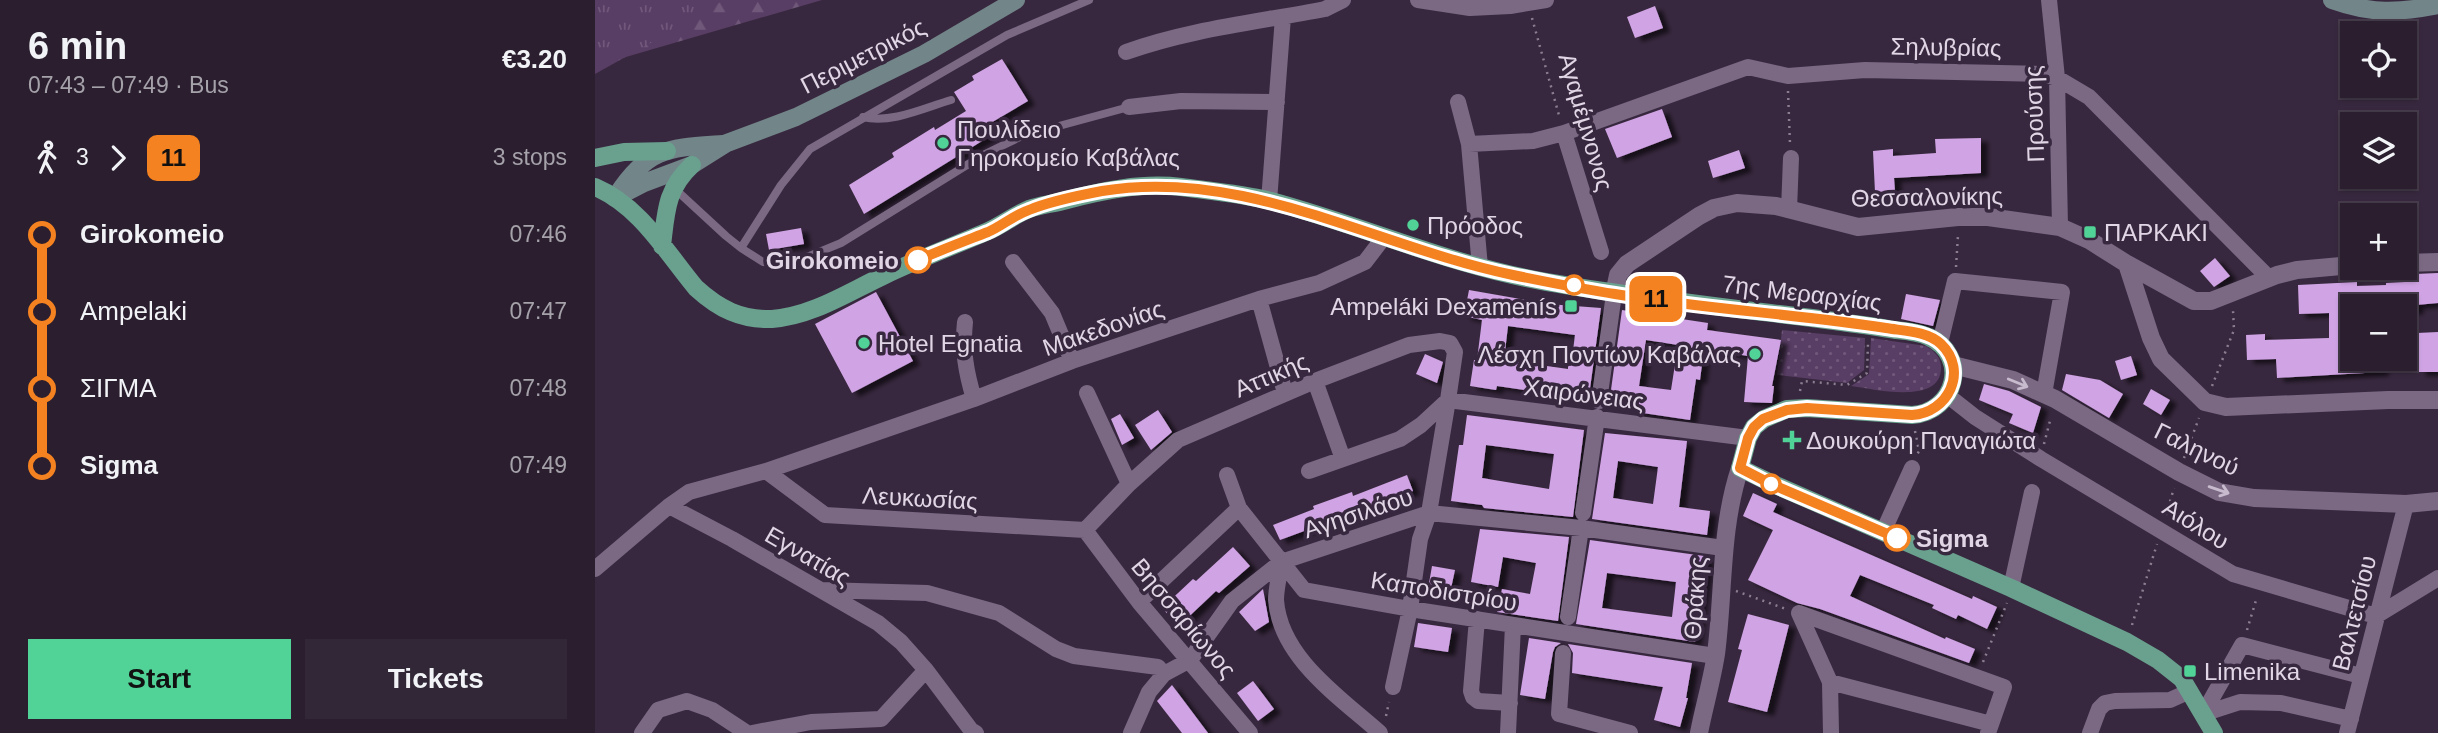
<!DOCTYPE html>
<meta charset="utf-8">
<style>
body{margin:0;font-family:Arial,sans-serif;background:#322737;color:#f1f3f6;height:100vh;display:flex;flex-direction:column;font-size:26px;white-space:nowrap}
*{box-sizing:border-box;margin:0}
p{font-size:23px;color:#a5a2aa}
.icon{flex:none;width:38px;height:38px;fill:none;stroke:currentColor;stroke-width:2;stroke-linecap:round;stroke-linejoin:round}
.map{position:relative;flex:1;overflow:hidden}
.drawer{display:flex;flex-direction:column;background:#2a1e2f;width:595px}
.drawer>*{flex:none}
.badge{padding:0 14px;border-radius:10px;font-size:24px;line-height:46px}
.controls{position:absolute;left:1745px;top:21px;display:grid;gap:14px}
.controls a{display:grid;place-items:center;width:77px;height:77px;border-radius:0px;background:#2a1e2f;box-shadow:0 2px 5px #0004,0 0 0 2px #463c4b;font-size:35px}
.map>.badge{position:absolute;translate:-50% -50%;box-shadow:0 0 0 4px #fff}
.legs{display:flex;align-items:center;gap:10px;height:77px;padding:0 28px;font-size:23px}
.legs p{margin-inline-start:auto}
.headline{display:flex;align-items:center;justify-content:space-between;height:119px;padding:0 28px}
h1{font-size:38px;font-weight:800;line-height:52px}
.primary-button{display:flex;gap:14px;margin-top:auto;padding:14px 28px}
.primary-button a{flex:1;height:80px;border-radius:0px;background:#51d398;color:#111;font-size:28px;font-weight:800;line-height:80px;text-align:center}
.primary-button a+a{background:#322737;color:#f1f3f6}
ul{padding:0 28px;list-style:none}
li{display:flex;align-items:center;gap:24px;height:77px;font-size:26px}
li i{display:grid;place-items:center;width:10px;height:100%;margin:0 9px;background:currentColor}
li i::after{content:'';width:18px;height:18px;margin:-9px;border:5px solid;border-radius:50%;background:#2a1e2f}
li p{margin-inline-start:auto}
li:first-child i{background:linear-gradient(#0000 50%,currentColor 0)}
li:last-child i{background:linear-gradient(currentColor 50%,#0000 0)}
main{display:flex;flex:1;min-height:0}
.map>svg:first-child{display:block}
.grass{fill:url(#grass-dots)}
.forest{fill:url(#forest-firs)}
.park{fill:url(#park-tufts)}
.building{fill:#d0a4e4;fill-rule:evenodd;filter:url(#shadow)}
.lines{fill:none;stroke-linecap:round;stroke-linejoin:round}
.path{stroke:#8b7e91;stroke-width:2.5;stroke-dasharray:2 5;stroke-linecap:butt}
.service{stroke:#7b6984;stroke-width:8}
.minor{stroke:#7b6984;stroke-width:16}
.tertiary{stroke:#7b6984;stroke-width:18}
.secondary{stroke:#728589;stroke-width:18}
.primary{stroke:#69a18e;stroke-width:18}
.oneway{stroke:#c8bbce}
.line-1-casing{stroke:#fff;stroke-width:16}
.line-1{stroke:#f58220;stroke-width:10}
.poi-dot{fill:#51d398;stroke:#38283f;stroke-width:2.5}
.stop-1-dot{fill:#fff;stroke:#f58220;stroke-width:3.5}
.labels{text-anchor:middle;dominant-baseline:central;stroke-width:7;stroke-linejoin:round;paint-order:stroke}
.street-label{font-size:24px;fill:#e1d6e6;stroke:#38283f}
.poi-label{font-size:24px;fill:#e1d6e6;stroke:#38283f;text-anchor:start}
.stop-label{font-size:24px;font-weight:bold;fill:#e1d6e6;stroke:#38283f;text-anchor:end}
</style>
<main>
<section class="drawer">
<div class="headline"><div><h1>6 min</h1><p>07:43 – 07:49 · Bus</p></div><b>€3.20</b></div>
<div class="legs"><svg class="icon" aria-label="walk" viewBox="0 0 24 24"><circle cx="13" cy="4" r="2"/><path d="M13 8l-2 6 4 7M11 14l-3 7M7 12l3-4h3l4 4"/></svg>3<svg class="icon" aria-label="forward" viewBox="0 0 24 24"><path d="M9 5l7 7-7 7"/></svg><b class="badge" style="background:#f58220;color:#111">11</b><p>3 stops</p></div>
<ul>
<li><i style="color:#f58220"></i><b>Girokomeio</b><p>07:46</p></li>
<li><i style="color:#f58220"></i><span>Ampelaki</span><p>07:47</p></li>
<li><i style="color:#f58220"></i><span>ΣΙΓΜΑ</span><p>07:48</p></li>
<li><i style="color:#f58220"></i><b>Sigma</b><p>07:49</p></li>
</ul>
<div class="primary-button"><a>Start</a><a>Tickets</a></div>
</section>
<div class="map">
<svg width="1843" height="733" viewBox="0 0 1843 733">
<defs>
<pattern id="grass-dots" width="8" height="8" patternUnits="userSpaceOnUse" patternTransform="scale(1.75)"><rect width="8" height="8" fill="#583d64"/><path d="M2 2h.1M6 6h.1" fill="none" stroke="#70587a" stroke-width="1.8" stroke-linecap="round"/></pattern>
<pattern id="forest-firs" width="22" height="20" patternUnits="userSpaceOnUse" patternTransform="scale(1.75)"><rect width="22" height="20" fill="#583d64"/><path d="M5 1l3.5 6h-7zM16 11l3.5 6h-7z" fill="#70587a"/></pattern>
<pattern id="park-tufts" width="24" height="20" patternUnits="userSpaceOnUse" patternTransform="scale(1.75)"><rect width="24" height="20" fill="#583d64"/><path d="M3 7l-1-3M5 7V3M7 7l1-3M15 17l-1-3M17 17v-4M19 17l1-3" fill="none" stroke="#70587a"/></pattern>
<filter id="shadow"><feDropShadow dx="7" dy="4" stdDeviation="2" flood-color="#0009"/></filter>
</defs>
<rect width="100%" height="100%" fill="#38283f"/>
<!-- grass -->
<path class="grass" d="M1187 330 1270 338 1269 370 1252 383 1182 375Z
M1276 338 1331 346C1339 351 1346 357 1346 367 1347 406 1279 389 1256 386L1274 374Z"/>
<!-- forest -->
<path class="forest" d="M0 0H227L0 66Z"/>
<!-- park -->
<path class="park" d="M0 0H127L118 8 0 74Z"/>
<!-- building -->
<path class="building" d="M1060 6 1068 28 1040 38 1032 17Z
M407 59 433 101 394 124 400 133 269 214 254 185 299 157 297 153 339 127 340 130 371 111 359 92 379 80 377 76Z
M1067 109 1077 137 1022 158 1010 129Z
M1386 138V173L1299 178 1300 191 1280 192 1278 151 1298 149V156L1341 153 1340 139Z
M1144 150 1150 168 1118 178 1113 161Z
M206 228 209 244 174 250 171 234Z
M1620 258 1635 276 1619 287 1605 271Z
M1843 273V303L1821 305 1822 310 1810 311V306H1757V359H1786L1787 372 1682 378 1681 359 1652 360 1651 335 1670 334V340L1734 338V313L1704 314 1703 285 1762 282V286L1791 285V283L1810 282V275L1819 274 1820 281V274Z
M874 290 953 304 1006 308 994 396 964 391 963 395 902 386 901 390 875 386 879 360H882L887 320 869 316ZM913 326 980 335 976 366 973 365V369L909 360Z
M281 292 318 361 257 393 220 324Z
M1311 294 1345 300 1338 326 1306 319Z
M1027 310 1113 323 1112 330 1186 340 1177 386H1179L1177 403 1149 402 1153 356 1109 349 1105 380 1101 379 1095 420 1041 412 1043 401 1015 397ZM1051 340 1083 345 1076 390 1044 386Z
M1843 332V372H1824L1822 333Z
M830 354 848 362 842 383 821 374Z
M1536 356 1542 375 1526 380 1520 361Z
M1471 374 1505 380 1528 394 1514 418 1467 390Z
M1389 384 1414 391 1446 407 1438 433 1414 423 1418 414 1384 400Z
M1556 389 1575 400 1566 415 1548 404Z
M563 410 577 432 556 450 540 425Z
M525 414 539 438 527 445 516 419Z
M872 415 989 430 978 517 889 508 887 505 856 501 864 445H868ZM891 445 959 454 954 489 887 478Z
M1010 433 1092 441 1084 507 1115 511 1112 535 997 519ZM1023 461 1063 467 1058 504 1018 498Z
M812 475 818 491 777 507 775 503 719 524 720 527 685 540 678 525 719 509 718 506 757 492 758 496Z
M1158 493 1182 504 1178 512 1377 599 1378 596 1402 607 1392 629 1363 615 1361 619 1337 608 1339 605 1265 575 1255 596 1350 639 1351 637 1380 649 1374 663 1225 609 1202 603 1153 580 1178 530 1148 516Z
M885 529 974 537 963 621 902 612 907 589 935 594 941 563 908 557 903 587 876 582Z
M995 540 1109 556V558L1112 559 1100 642 981 624ZM1012 573 1081 582 1077 617 1007 608Z
M638 547 655 566 624 593 621 591 584 626 567 608 598 579 601 581Z
M837 566 860 570 855 593 833 589Z
M668 589 674 622 660 631 644 612Z
M1153 614 1194 625 1172 712 1133 702 1147 650 1143 649Z
M823 623 857 628 853 652 819 647Z
M934 638 966 643 960 647 958 652 950 699 925 695Z
M973 644 1097 663 1091 698H1093L1085 727 1059 720 1068 687 977 673 978 653Z
M658 681 679 709 663 721 642 693Z
M577 685 613 733H587L562 701Z"/>
<g class="lines">
<!-- path -->
<path class="path" d="M937 18 965 119
M1193 91 1195 144
M1361 267 1363 235
M1617 386 1639 330 1638 310
M1205 391 1207 381 1252 385 1272 373 1273 343
M1320 431 1324 451 1322 455
M1449 444 1456 417
M1589 458 1604 418
M1571 515 1579 488
M1141 591 1191 609
M1537 625 1562 544
M1652 630 1662 597
M1388 662 1412 603
M791 716 794 702"/>
<!-- service -->
<path class="service" d="M494 0 412 35 215 149 186 185 146 248 168 262 195 264 246 243 388 155 427 136 534 107
M268 117C296 124 329 108 356 100
M80 189 131 236 146 248"/>
<!-- minor -->
<path class="minor" d="M823 0 875 8 915 6 951 0
M1454 0 1462 78 1465 227
M531 52C595 29 664 22 730 9L748 0
M863 102 874 144 885 267
M534 107 586 101 682 102
M969 133 1006 252
M874 144 938 141 969 133 1153 67 1193 76 1270 70 1448 74 1462 78 1494 97 1674 278
M674 201 688 17
M1194 210 1196 158
M418 262 457 313 477 361
M664 299 690 393
M370 322C367 350 371 372 379 399
M1345 343 1360 281 1467 292 1449 394
M720 381 748 459
M492 393 534 484
M1352 395 1380 417 1446 459 1638 574 1781 616 1843 578
M1004 401 1019 294
M171 471 230 515 490 530
M714 471 805 439 826 425 853 400 1153 438
M632 475 644 508 709 590 815 609 1120 656
M74 506 137 539 283 623 306 642 331 670 376 730 381 733
M988 513 1002 417
M490 530 534 484 583 440 720 381 814 345 845 341 855 343 860 352 853 400 834 513 825 539 815 609 798 687
M490 530 544 602 655 733
M1288 532 1317 468
M686 562C685 574 681 588 681 600 685 658 746 698 785 733
M0 569 74 506 94 492 171 471 379 399 477 361 664 299 724 283 770 262 789 237
M1416 588 1437 492
M226 590 332 593 404 613 461 649 479 656 563 667 569 674
M544 602 644 508
M1204 613 1409 687 1393 733
M1204 613 1235 682 1236 733
M973 617 986 528
M882 619 876 691 878 697 883 701 915 703
M968 653 964 714 1035 733
M1235 682 1396 724
M1608 714 1647 645 1766 676
M1608 714 1645 702 1686 703 1756 719
M47 733 63 710 92 701 117 710 152 733
M157 733 216 722 286 719 331 670
M536 733 554 692 569 674 595 660 637 601 686 562 834 513 986 528 1128 548
M913 733 918 625
M1495 733 1504 709 1510 703 1520 701 1575 700 1595 691
M1752 733 1811 504"/>
<!-- tertiary -->
<path class="tertiary" d="M1810 263 1843 262
M1532 264 1599 301H1616L1682 275 1702 270 1757 265
M1019 294 1023 275 1032 264 1104 216 1119 208 1142 203 1181 206 1263 227 1363 217H1393L1465 227 1494 240 1532 264 1556 338 1566 359 1610 402 1631 407 1793 400H1843
M1358 365 1418 380 1460 399 1584 472 1624 492 1659 498 1811 504 1843 501
M1104 733C1109 707 1117 680 1121 654 1129 592 1125 528 1145 468"/>
<!-- secondary -->
<path class="secondary" d="M1737 0C1776 14 1803 13 1843 5
M22 195C53 147 74 148 128 144
M20 198 49 183 97 165 132 143 201 117 329 54 421 0"/>
<!-- primary -->
<path class="primary" d="M0 158 29 152 72 151
M0 187C45 206 71 252 101 288 124 309 146 320 177 319 217 316 252 293 288 276 321 260 356 247 391 232 406 226 419 215 434 209 445 205 457 204 468 201 506 191 547 182 586 187 616 191 648 194 676 201 769 226 857 266 952 282 1040 297 1128 307 1217 318 1244 322 1272 325 1300 330 1311 331 1324 332 1334 337 1375 356 1361 412 1317 415L1212 408 1192 409 1169 419 1159 427 1153 438 1145 468 1176 483 1416 588 1532 642 1563 660 1587 679 1619 733
M67 246C71 212 71 189 97 165"/>
</g>
<!-- one-way arrows -->
<defs><path id="oneway-shaft" d="M-6 0H5M1.5-3L5.5 0L1.5 3" fill="none" stroke-width="1.6" stroke-linecap="round" stroke-linejoin="round" transform="scale(1.75)"/></defs>
<g class="oneway">
<use href="#oneway-shaft" transform="translate(1423 383) rotate(22)"/>
<use href="#oneway-shaft" transform="translate(1624 490) rotate(19)"/>
</g>
<g class="lines">
<defs>
<path id="line-1" d="M323 260C346 250 370 241 393 232 407 226 419 215 434 210 453 202 486 195 507 191 650 167 782 247 918 275 952 282 986 289 1020 294 1110 309 1201 314 1291 328 1309 331 1332 331 1346 344 1374 371 1353 413 1317 415L1212 408 1192 410 1168 419 1159 427 1153 438 1145 468 1176 484 1302 538"/>
</defs>
<!-- line-1 casing -->
<use href="#line-1" class="line-1-casing"/>
<!-- line-1 -->
<use href="#line-1" class="line-1"/>
</g>
<!-- markers -->
<g class="poi-dot">
<circle cx="348" cy="143" r="7"/>
<circle cx="818" cy="225" r="7"/>
<rect x="1488" y="225" width="14" height="14" rx="3.5"/>
<rect x="969" y="299" width="14" height="14" rx="3.5"/>
<circle cx="269" cy="343" r="7"/>
<circle cx="1160" cy="354" r="7"/>
<path d="M1193.5 429.5h7v7h7v7h-7v7h-7v-7h-7v-7h7z"/>
<rect x="1588" y="664" width="14" height="14" rx="3.5"/>
</g>
<g class="stop-1-dot">
<circle cx="323" cy="260" r="12"/>
<circle cx="979" cy="285" r="9"/>
<circle cx="1176" cy="484" r="9"/>
<circle cx="1302" cy="538" r="12"/>
</g>
<g class="labels">
<!-- street labels -->
<g class="street-label">
<text transform="translate(1351 47) rotate(1)">Σηλυβρίας</text>
<text transform="translate(268 56) rotate(-27)">Περιμετρικός</text>
<text transform="translate(1439 114) rotate(-92)">Προύσης</text>
<text transform="translate(991 122) rotate(74)">Αγαμέμνονος</text>
<text transform="translate(1332 197) rotate(-1)">Θεσσαλονίκης</text>
<text transform="translate(1207 293) rotate(7)">7ης Μεραρχίας</text>
<text transform="translate(508 328) rotate(-19)">Μακεδονίας</text>
<text transform="translate(676 375) rotate(-23)">Αττικής</text>
<text transform="translate(989 394) rotate(7)">Χαιρώνειας</text>
<text transform="translate(1602 449) rotate(26)">Γαληνού</text>
<text transform="translate(325 498) rotate(3)">Λευκωσίας</text>
<text transform="translate(763 513) rotate(-18)">Αγησιλάου</text>
<text transform="translate(1601 524) rotate(32)">Αιόλου</text>
<text transform="translate(213 556) rotate(30)">Εγνατίας</text>
<text transform="translate(849 591) rotate(9)">Καποδιστρίου</text>
<text transform="translate(1100 598) rotate(-86)">Θράκης</text>
<text transform="translate(1759 613) rotate(-76)">Βαλτετσίου</text>
<text transform="translate(589 618) rotate(50)">Βησσαρίωνος</text>
</g>
<!-- poi labels -->
<g class="poi-label">
<text x="362" y="129">Πουλίδειο<tspan x="362" dy="28">Γηροκομείο Καβάλας</tspan></text>
<text x="832" y="225">Πρόοδος</text>
<text x="1509" y="232">ΠΑΡΚΑΚΙ</text>
<text x="962" y="306" text-anchor="end">Ampeláki Dexamenís</text>
<text x="283" y="343">Hotel Egnatia</text>
<text x="1146" y="354" text-anchor="end">Λέσχη Ποντίων Καβάλας</text>
<text x="1211" y="440">Δουκούρη Παναγιώτα</text>
<text x="1609" y="671">Limenika</text>
</g>
<!-- stop labels -->
<g class="stop-label">
<text x="304" y="260">Girokomeio</text>
<text x="1321" y="538" text-anchor="start">Sigma</text>
</g>
</g>
</svg>
<div class="controls">
<a><svg class="icon" aria-label="locate" viewBox="0 0 24 24"><circle cx="12" cy="12" r="6"/><path d="M12 2v4M12 18v4M2 12h4M18 12h4"/></svg></a>
<a><svg class="icon" aria-label="layers" viewBox="0 0 24 24"><path d="M12 4l9 5-9 5-9-5zM3 14l9 5 9-5"/></svg></a>
<a>+</a>
<a>−</a>
</div>
<b class="badge" style="left:1061px;top:299px;background:#f58220;color:#111">11</b>
</div>
</main>
